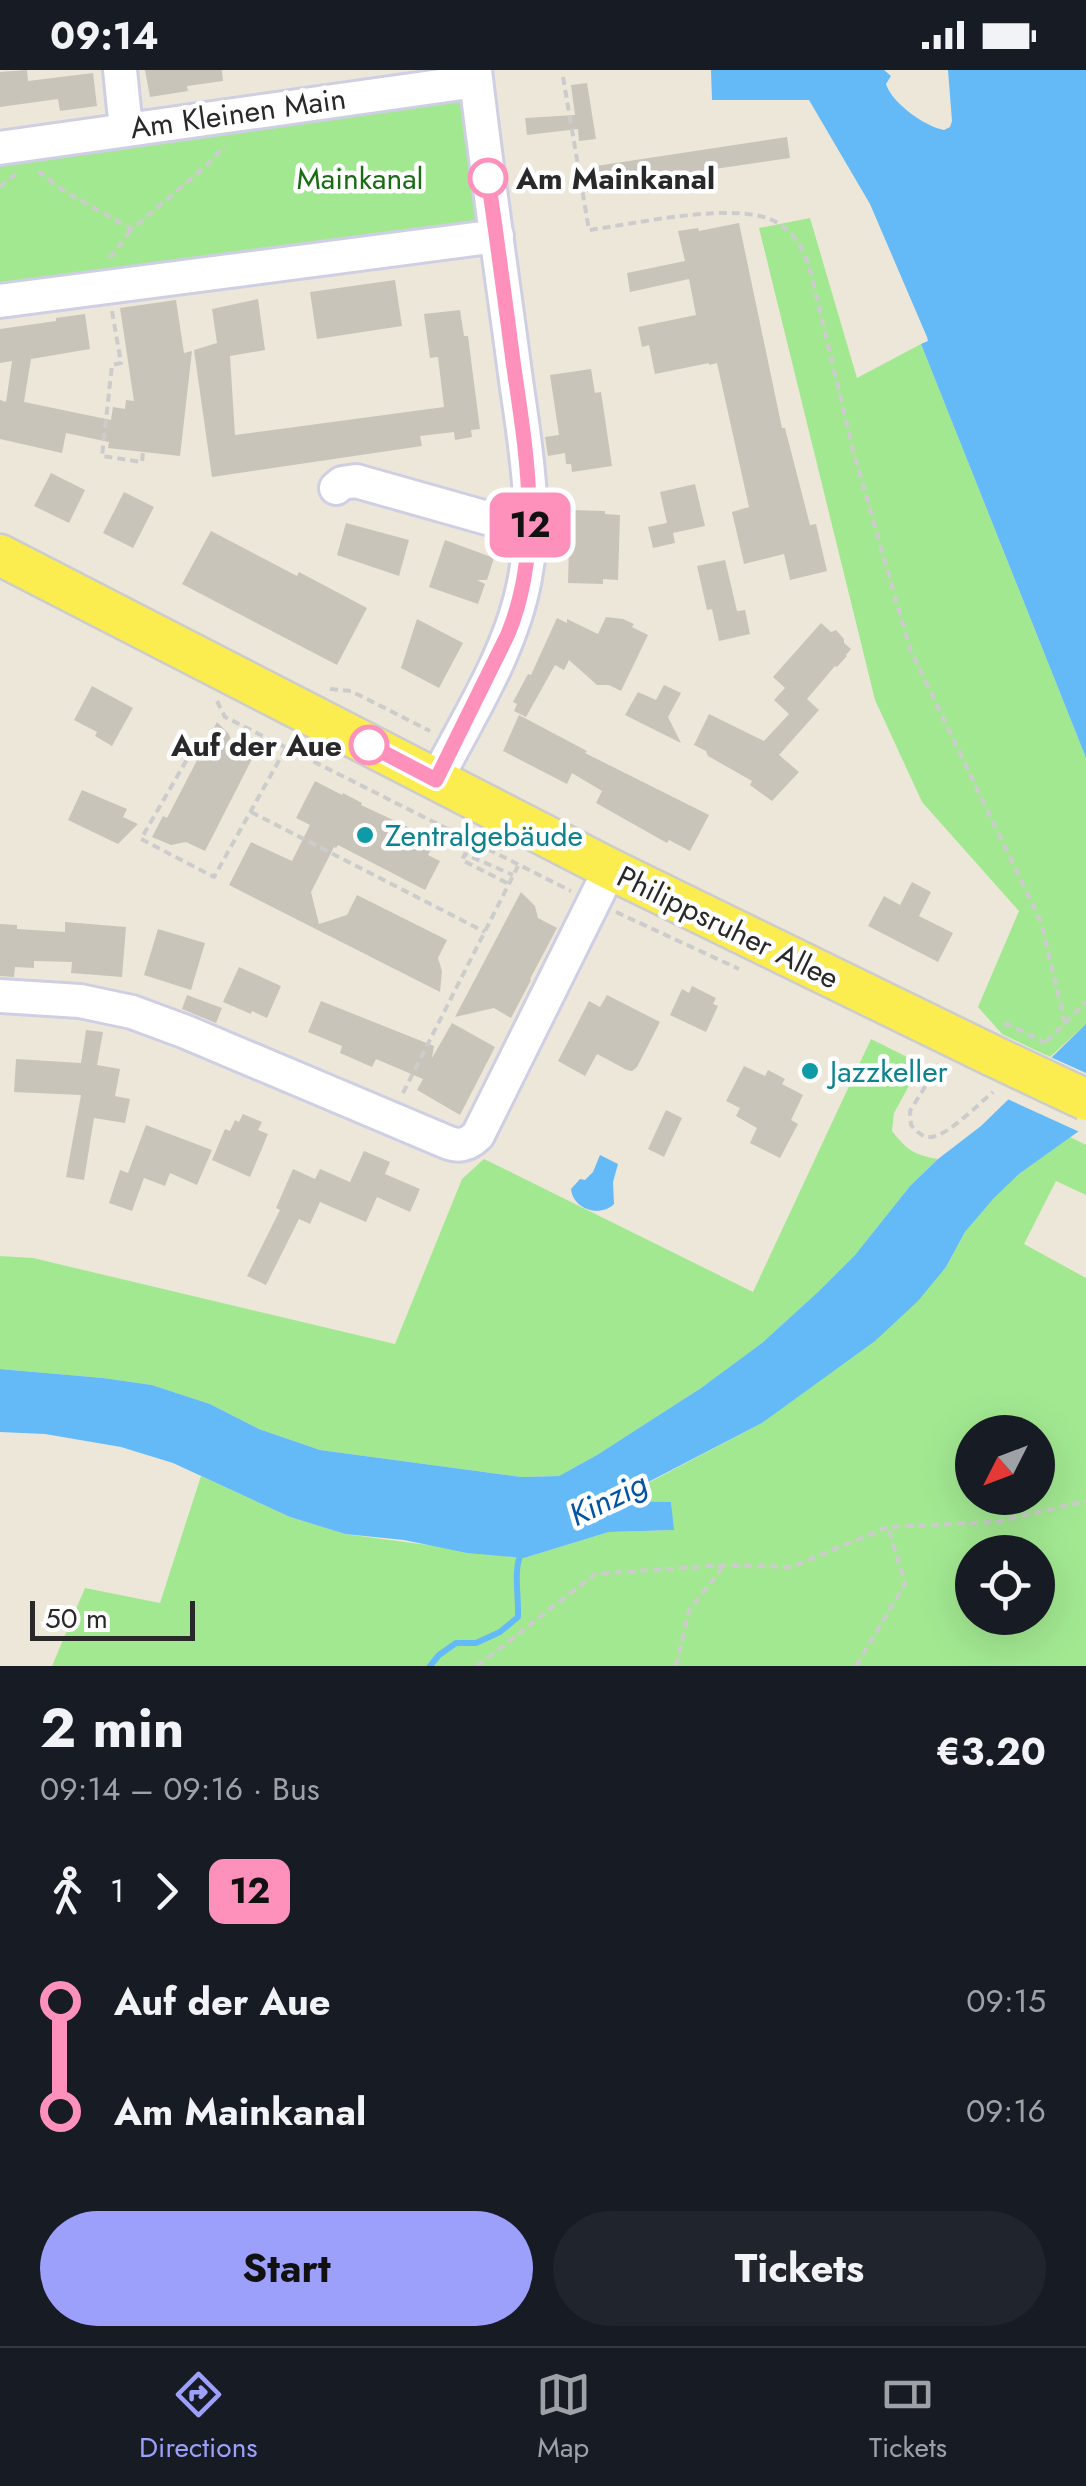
<!DOCTYPE html>
<meta charset="utf-8">
<style>
body{margin:0;font-family:Jost,sans-serif;background:#20242c;color:#f1f3f6;height:100vh;display:flex;flex-direction:column;font-size:38px;white-space:nowrap}
*{box-sizing:border-box;margin:0}
p{font-size:32px;color:#9ea1a6}
.icon{flex:none;width:55px;height:55px;fill:none;stroke:currentColor;stroke-width:2;stroke-linecap:round;stroke-linejoin:round}
.map{position:relative;height:1596px;overflow:hidden}
.drawer{display:flex;flex-direction:column;background:#171b24;flex:1}
.drawer>*{flex:none}
.badge{padding:0 20px;border-radius:15px;font-size:35px;line-height:65px}
.needle{width:65px;rotate:228deg}
.controls{position:absolute;left:955px;top:1345px;display:grid;gap:20px}
.controls a{display:grid;place-items:center;width:100px;height:100px;border-radius:50%;background:#171b24;box-shadow:0 10px 40px #0002;font-size:50px}
.scale{position:absolute;left:30px;bottom:25px;width:165px;box-sizing:border-box;padding-left:10px;border:5px solid #292929;border-top:0;font-size:28px;line-height:35px;white-space:nowrap;color:#292929;-webkit-text-stroke:8px #fff;paint-order:stroke}
.map>.badge{position:absolute;translate:-50% -50%;box-shadow:0 0 0 5px #fff}
.legs{display:flex;align-items:center;gap:15px;height:110px;padding:0 40px;font-size:32px}
.legs p{margin-inline-start:auto}
.headline{display:flex;align-items:center;justify-content:space-between;height:170px;padding:0 40px}
h1{font-size:55px;font-weight:700;line-height:75px}
.primary-button{display:flex;gap:20px;margin-top:auto;padding:20px 40px}
.primary-button a{flex:1;height:115px;border-radius:60px;background:#9ca0fa;color:#111;font-size:40px;font-weight:700;line-height:115px;text-align:center}
.primary-button a+a{background:#20242c;color:#f1f3f6}
ul{padding:0 40px;list-style:none}
li{display:flex;align-items:center;gap:35px;height:110px;font-size:38px}
li i{display:grid;place-items:center;width:15px;height:100%;margin:0 12px;background:currentColor}
li i::after{content:'';width:25px;height:25px;margin:-12px;border:8px solid;border-radius:50%;background:#171b24}
li p{margin-inline-start:auto}
li:first-child i{background:linear-gradient(#0000 50%,currentColor 0)}
li:last-child i{background:linear-gradient(currentColor 50%,#0000 0)}
.status{display:flex;justify-content:space-between;align-items:center;height:70px;padding:0 50px;background:#171b24;direction:ltr}
.status svg{height:28px;fill:currentColor}
.tabs{display:flex;justify-content:space-around;align-items:center;height:140px;border-top:2px solid #363941;background:#171b24;font-size:28px;color:#9ea1a6}
.tabs a{display:grid;justify-items:center;gap:5px}
.tabs .active{color:#9ca0fa}
.map>svg:first-child{display:block}
.green{fill:#a2e891;fill-rule:evenodd}
.water{fill:#64baf7}
.pier{fill:#ede7d9}
.lines{fill:none;stroke-linecap:round;stroke-linejoin:round}
.stream{stroke:#64baf7;stroke-width:6}
.building{fill:#c8c4b9}
.minor-casing{stroke:#cfcfe3;stroke-width:38}
.major-casing{stroke:#ccc;stroke-width:45}
.path{stroke:#ccc;stroke-width:4;stroke-dasharray:8 5;stroke-linecap:butt}
.minor{stroke:#fff;stroke-width:32}
.major{stroke:#fbed50;stroke-width:40}
.major-bridge-casing{stroke:#ccc;stroke-width:45;stroke-linecap:butt}
.major-bridge{stroke:#fbed50;stroke-width:40}
.line-1-casing{stroke:#fff;stroke-width:22}
.line-1{stroke:#fd91bc;stroke-width:15}
.stop-1-dot{fill:#fff;stroke:#fd91bc;stroke-width:5}
.culture-dot{fill:#0f9aa8;stroke:#fff;stroke-width:4}
.labels{text-anchor:middle;dominant-baseline:central;stroke-width:9;stroke-linejoin:round;paint-order:stroke}
.street-label{font-size:30px;fill:#292929;stroke:#fff}
.park-label{font-size:30px;fill:#196b14;stroke:#fff}
.stop-label{font-size:30px;font-weight:bold;fill:#292929;stroke:#fff;text-anchor:start}
.culture-label{font-size:30px;fill:#0d838f;stroke:#fff;text-anchor:start}
.water-label{font-size:32px;font-style:italic;fill:#0354a3;stroke:#fff}
</style>
<div class="status"><b>09:14</b><svg viewBox="0 0 49 12"><path d="M0 12V9h3v3zM5 12V6h3v6zM10 12V3h3v9zM15 12V0h3v12zM26 1h20v11H26zM47 4h2v5h-2z"/></svg></div>
<div class="map">
<svg width="1086" height="1596" viewBox="0 0 1086 1596">
<rect width="100%" height="100%" fill="#ede7d9"/>
<!-- green -->
<path class="green" d="M460 26 477 161 0 224V91Z
M810 148 857 308 921 274 1086 688V954L1050 987 1002 964 978 937 1019 841 922 732 875 630 759 158Z
M871 969 921 994 894 1043 892 1061C907 1080 914 1085 938 1089L910 1116 855 1185 819 1221 762 1273 701 1318 597 1385 559 1406 522 1407 320 1380 259 1359 210 1334 152 1315 103 1308 0 1299V1186L33 1188 395 1274 462 1109 484 1089 753 1222Z
M1070 1067 1086 1075V1125L1056 1111 1024 1174 1086 1208V1596H52L85 1518 160 1533 201 1406 290 1447 345 1464 524 1488 609 1462 673 1460 671 1432 632 1431 629 1423 762 1353 806 1320 946 1197 965 1162 992 1129 1019 1104ZM972 1362H1038V1428H972ZM972 1482H1038V1548H972Z"/>
<!-- water -->
<path class="water" d="M711 0H884L891 6 886 14C892 33 924 56 944 60L950 57 952 51 948 0H1086V688L921 274 928 271 927 267 870 134 809 30H712Z
M1086 954V1056L1019 1104 993 1129 965 1162 946 1197 918 1231 875 1271 762 1353 629 1422 632 1431 671 1432 674 1460 609 1462 524 1488 467 1483 404 1470 345 1464 290 1447 173 1393 121 1377 45 1364 0 1362V1299L103 1308 152 1315 210 1334 259 1359 320 1380 522 1407 559 1406 597 1385 701 1318 762 1273 819 1221 855 1185 910 1116 938 1089 981 1056Z
M600 1085 618 1094 613 1112 614 1134C600 1148 573 1139 571 1119L580 1109 585 1110 593 1102Z"/>
<!-- pier -->
<path class="pier" d="M1046 985 1086 1003V1062L1084 1064 1003 1027Z"/>
<g class="lines">
<!-- stream -->
<path class="stream" d="M430 1596 439 1585 456 1573H476L500 1562 518 1547C519 1528 513 1500 521 1484"/>
</g>
<!-- building -->
<path class="building" d="M27 0 28 11 93 3 97 36 60 41 58 29 0 37V2Z
M145 0H222L223 11 187 16 188 21 150 27Z
M587 13 596 69 579 71 578 59 527 65 525 48 575 45 571 15Z
M787 67 790 88 599 116 596 96Z
M739 153 782 358H785L810 455 816 454 827 501 790 510 784 484 744 494 732 442 749 437 717 293 709 295V293L655 304 649 275 642 277 638 257 696 245 689 209 630 222 627 203 685 191 678 161 698 158 699 161Z
M395 210 402 256 317 269 310 222Z
M258 229 265 280 230 286 235 365 444 337 438 287 430 288 424 244 460 240 464 266H468L480 359 471 360 472 367 455 370 454 362 420 366 422 376 212 407 194 280 217 273 212 239Z
M176 230 184 283 192 281 180 386 108 378 109 372 66 363 62 383 0 369V330L6 332 12 291 0 293V259L56 251V248L85 244 90 279 31 289 24 332 111 350 113 337 125 339 126 330 134 331 120 238Z
M591 299 595 323 601 322 612 396 572 402 571 394H566L565 383 548 386 545 367 559 365 550 305Z
M51 403 85 420 69 453 34 436Z
M695 414 705 456 673 463 675 473 653 478 648 457 667 453 660 422Z
M124 422 154 437 133 478 103 463Z
M570 440 605 441V444L620 445 618 510 603 509V514L568 513Z
M346 453 409 470 399 506 337 485Z
M211 461 297 506 299 502 367 538 337 595 182 514Z
M445 470 494 488 487 510H477L485 514 478 534 429 517Z
M725 490 737 541 745 540 750 564 719 571 712 539 707 540 697 496Z
M606 547 623 549 634 554 632 557 648 565 621 621 609 615H597L569 590 564 600 555 595 526 647 514 641 517 634 513 632 528 604 531 605 557 548 567 553V549L598 564Z
M417 549 463 573 439 618 401 598Z
M821 553 831 562 836 560 844 569V573L851 579 846 585 847 586 837 597 835 596 807 629 819 640 779 685 799 702 772 731 750 715 752 711 708 686 706 681 694 675 709 644 764 671 789 644 774 630 785 618 773 607Z
M664 615 681 623 668 647 681 673 625 645 638 622 656 630Z
M92 616 133 638 112 676 95 666 97 662 74 650Z
M519 645 587 681 585 683 709 745 690 781 669 770 667 773 596 733 602 721 572 703 567 714 503 681Z
M217 652 229 664 233 677 253 687 205 781 186 772 171 775 152 767 163 746 167 748Z
M315 711 342 725 343 723 362 733 361 735 421 763 419 766 434 774 428 785 440 791 425 820 338 775 336 778 334 777 311 822 319 854 347 845 357 825 447 870 438 888 442 901 440 922 229 815 251 772 292 791 310 755 296 748Z
M82 720 127 739 123 747 138 754 118 774 68 750Z
M912 812 931 822 919 846 953 863 938 892 868 856 884 826 900 835Z
M521 822 535 836 538 848 557 858 530 909 531 910 511 948 494 938 455 947Z
M65 852 126 857 122 907 71 903 72 892 34 891V898L15 897 14 907 0 906V854L17 855V859L65 862Z
M158 859 205 873 191 920 144 905Z
M239 897 281 916 267 948 252 941 251 944 223 932Z
M692 916 716 928 713 934 718 936 706 962 670 945 682 919 689 923Z
M187 925 222 938 216 953 182 939Z
M607 925 660 952 637 997 632 1001 627 1000 597 984 585 1006 558 991 589 931 600 937Z
M321 931 434 976 432 988 452 953 495 977 460 1045 417 1020 423 1009 376 989 372 997 340 983 342 976 308 962Z
M86 960 103 962 97 995 120 999 115 1026 130 1029 125 1053 94 1048 84 1110 66 1107 81 1025 14 1022 16 989 81 993Z
M744 996 765 1006 768 1000 785 1009 782 1014 803 1025 791 1050 798 1054 780 1088 750 1073 757 1058 736 1046 740 1038 726 1031Z
M666 1040 682 1048 664 1087 648 1079Z
M243 1044 262 1052 258 1060 268 1064 250 1107 212 1090 225 1059 230 1061 235 1050 239 1052Z
M146 1055 212 1080 197 1115 170 1103 165 1116 144 1108 132 1141 109 1133 120 1100 128 1103Z
M364 1081 390 1092 385 1104 420 1119 410 1142 377 1127 366 1152 320 1132 310 1154 299 1149 266 1215 247 1206 280 1140 276 1138 293 1099 315 1109 320 1099 350 1112Z"/>
<g class="lines">
<defs>
<path id="minor" d="M120 0 126 59
M0 78 476 11
M0 231 497 166
M336 418 342 413 356 411 487 448 530 455
M436 710C469 646 512 580 525 508 539 435 522 360 513 288 500 192 486 96 475 0
M0 926 80 931 132 942 186 962 449 1073C461 1077 469 1074 478 1065L610 799"/>
<path id="major" d="M0 485 610 799 993 986"/>
</defs>
<!-- minor casing -->
<use href="#minor" class="minor-casing"/>
<!-- major casing -->
<use href="#major" class="major-casing"/>
<!-- path -->
<path class="path" d="M563 7 589 160C634 154 738 130 776 152 794 162 802 177 809 195L853 380 910 579 1041 852 1065 953 1044 974
M38 101 64 121 132 159 206 96 225 76
M0 117 16 104
M110 188 131 160
M112 241 121 293 112 295 102 386 142 392 143 382
M330 619 351 621 430 661
M217 631 225 647 571 821
M193 679 141 769 214 807 286 678
M251 742 485 862
M507 813 462 790 465 784 513 805
M616 842 739 899
M1065 953 1086 932
M1004 955 1008 954 1045 973
M939 994 910 1041 911 1055C917 1062 923 1068 932 1067 948 1065 980 1033 993 1022
M403 1023 518 796
M477 1596 595 1504 724 1495 791 1497 888 1457 996 1452 1086 1431
M676 1596 689 1541 724 1495
M856 1596 905 1514 888 1457"/>
<!-- minor -->
<use href="#minor" class="minor"/>
<!-- major -->
<use href="#major" class="major"/>
<defs>
<path id="major-bridge" d="M993 986 1086 1030"/>
</defs>
<!-- major-bridge casing -->
<use href="#major-bridge" class="major-bridge-casing"/>
<!-- major-bridge -->
<use href="#major-bridge" class="major-bridge"/>
</g>
<g class="lines">
<defs>
<path id="line-1" d="M369 675 436 710 508 564C544 476 526 382 513 291 505 230 497 169 488 108"/>
</defs>
<!-- line-1 casing -->
<use href="#line-1" class="line-1-casing"/>
<!-- line-1 -->
<use href="#line-1" class="line-1"/>
</g>
<!-- markers -->
<g class="stop-1-dot">
<circle cx="488" cy="108" r="18"/>
<circle cx="369" cy="675" r="18"/>
</g>
<g class="culture-dot">
<circle cx="365" cy="765" r="10"/>
<circle cx="810" cy="1001" r="10"/>
</g>
<g class="labels">
<!-- street labels -->
<g class="street-label">
<text transform="translate(238 43) rotate(-8)">Am Kleinen Main</text>
<text transform="translate(728 857) rotate(26)">Philippsruher Allee</text>
</g>
<!-- park labels -->
<g class="park-label">
<text x="360" y="108">Mainkanal</text>
</g>
<!-- stop labels -->
<g class="stop-label">
<text x="516" y="108">Am Mainkanal</text>
<text x="342" y="675" text-anchor="end">Auf der Aue</text>
</g>
<!-- culture labels -->
<g class="culture-label">
<text x="385" y="765">Zentralgebäude</text>
<text x="830" y="1001">Jazzkeller</text>
</g>
<!-- water labels -->
<g class="water-label">
<text transform="translate(608 1429) rotate(-26)">Kinzig</text>
</g>
</g>
</svg>
<div class="controls">
<a><svg class="needle" viewBox="-14 -14 28 28"><path d="M0-13l5 13h-10z" fill="#e53935"/><path d="M0 13l5-13h-10z" fill="#9ea1a6"/></svg></a>
<a><svg class="icon" aria-label="locate" viewBox="0 0 24 24"><circle cx="12" cy="12" r="6"/><path d="M12 2v4M12 18v4M2 12h4M18 12h4"/></svg></a>
</div>
<div class="scale">50 m</div>
<b class="badge" style="left:530px;top:455px;background:#fd91bc;color:#111">12</b>
</div>
<section class="drawer">
<div class="headline"><div><h1>2 min</h1><p>09:14 – 09:16 · Bus</p></div><b>€3.20</b></div>
<div class="legs"><svg class="icon" aria-label="walk" viewBox="0 0 24 24"><circle cx="13" cy="4" r="2"/><path d="M13 8l-2 6 4 7M11 14l-3 7M7 12l3-4h3l4 4"/></svg>1<svg class="icon" aria-label="forward" viewBox="0 0 24 24"><path d="M9 5l7 7-7 7"/></svg><b class="badge" style="background:#fd91bc;color:#111">12</b></div>
<ul>
<li><i style="color:#fd91bc"></i><b>Auf der Aue</b><p>09:15</p></li>
<li><i style="color:#fd91bc"></i><b>Am Mainkanal</b><p>09:16</p></li>
</ul>
<div class="primary-button"><a>Start</a><a>Tickets</a></div>
</section>
<nav class="tabs">
<a class="active"><svg class="icon" aria-label="directions" viewBox="0 0 24 24"><path d="M12 3l9 9-9 9-9-9zM9 14v-3h6M13 9l2 2-2 2"/></svg>Directions</a>
<a><svg class="icon" aria-label="map" viewBox="0 0 24 24"><path d="M3 6l6-2 6 2 6-2v14l-6 2-6-2-6 2zM9 4v14M15 6v14"/></svg>Map</a>
<a><svg class="icon" aria-label="tickets" viewBox="0 0 24 24"><path d="M3 7h18v10H3zM15 7v10"/></svg>Tickets</a>
</nav>
